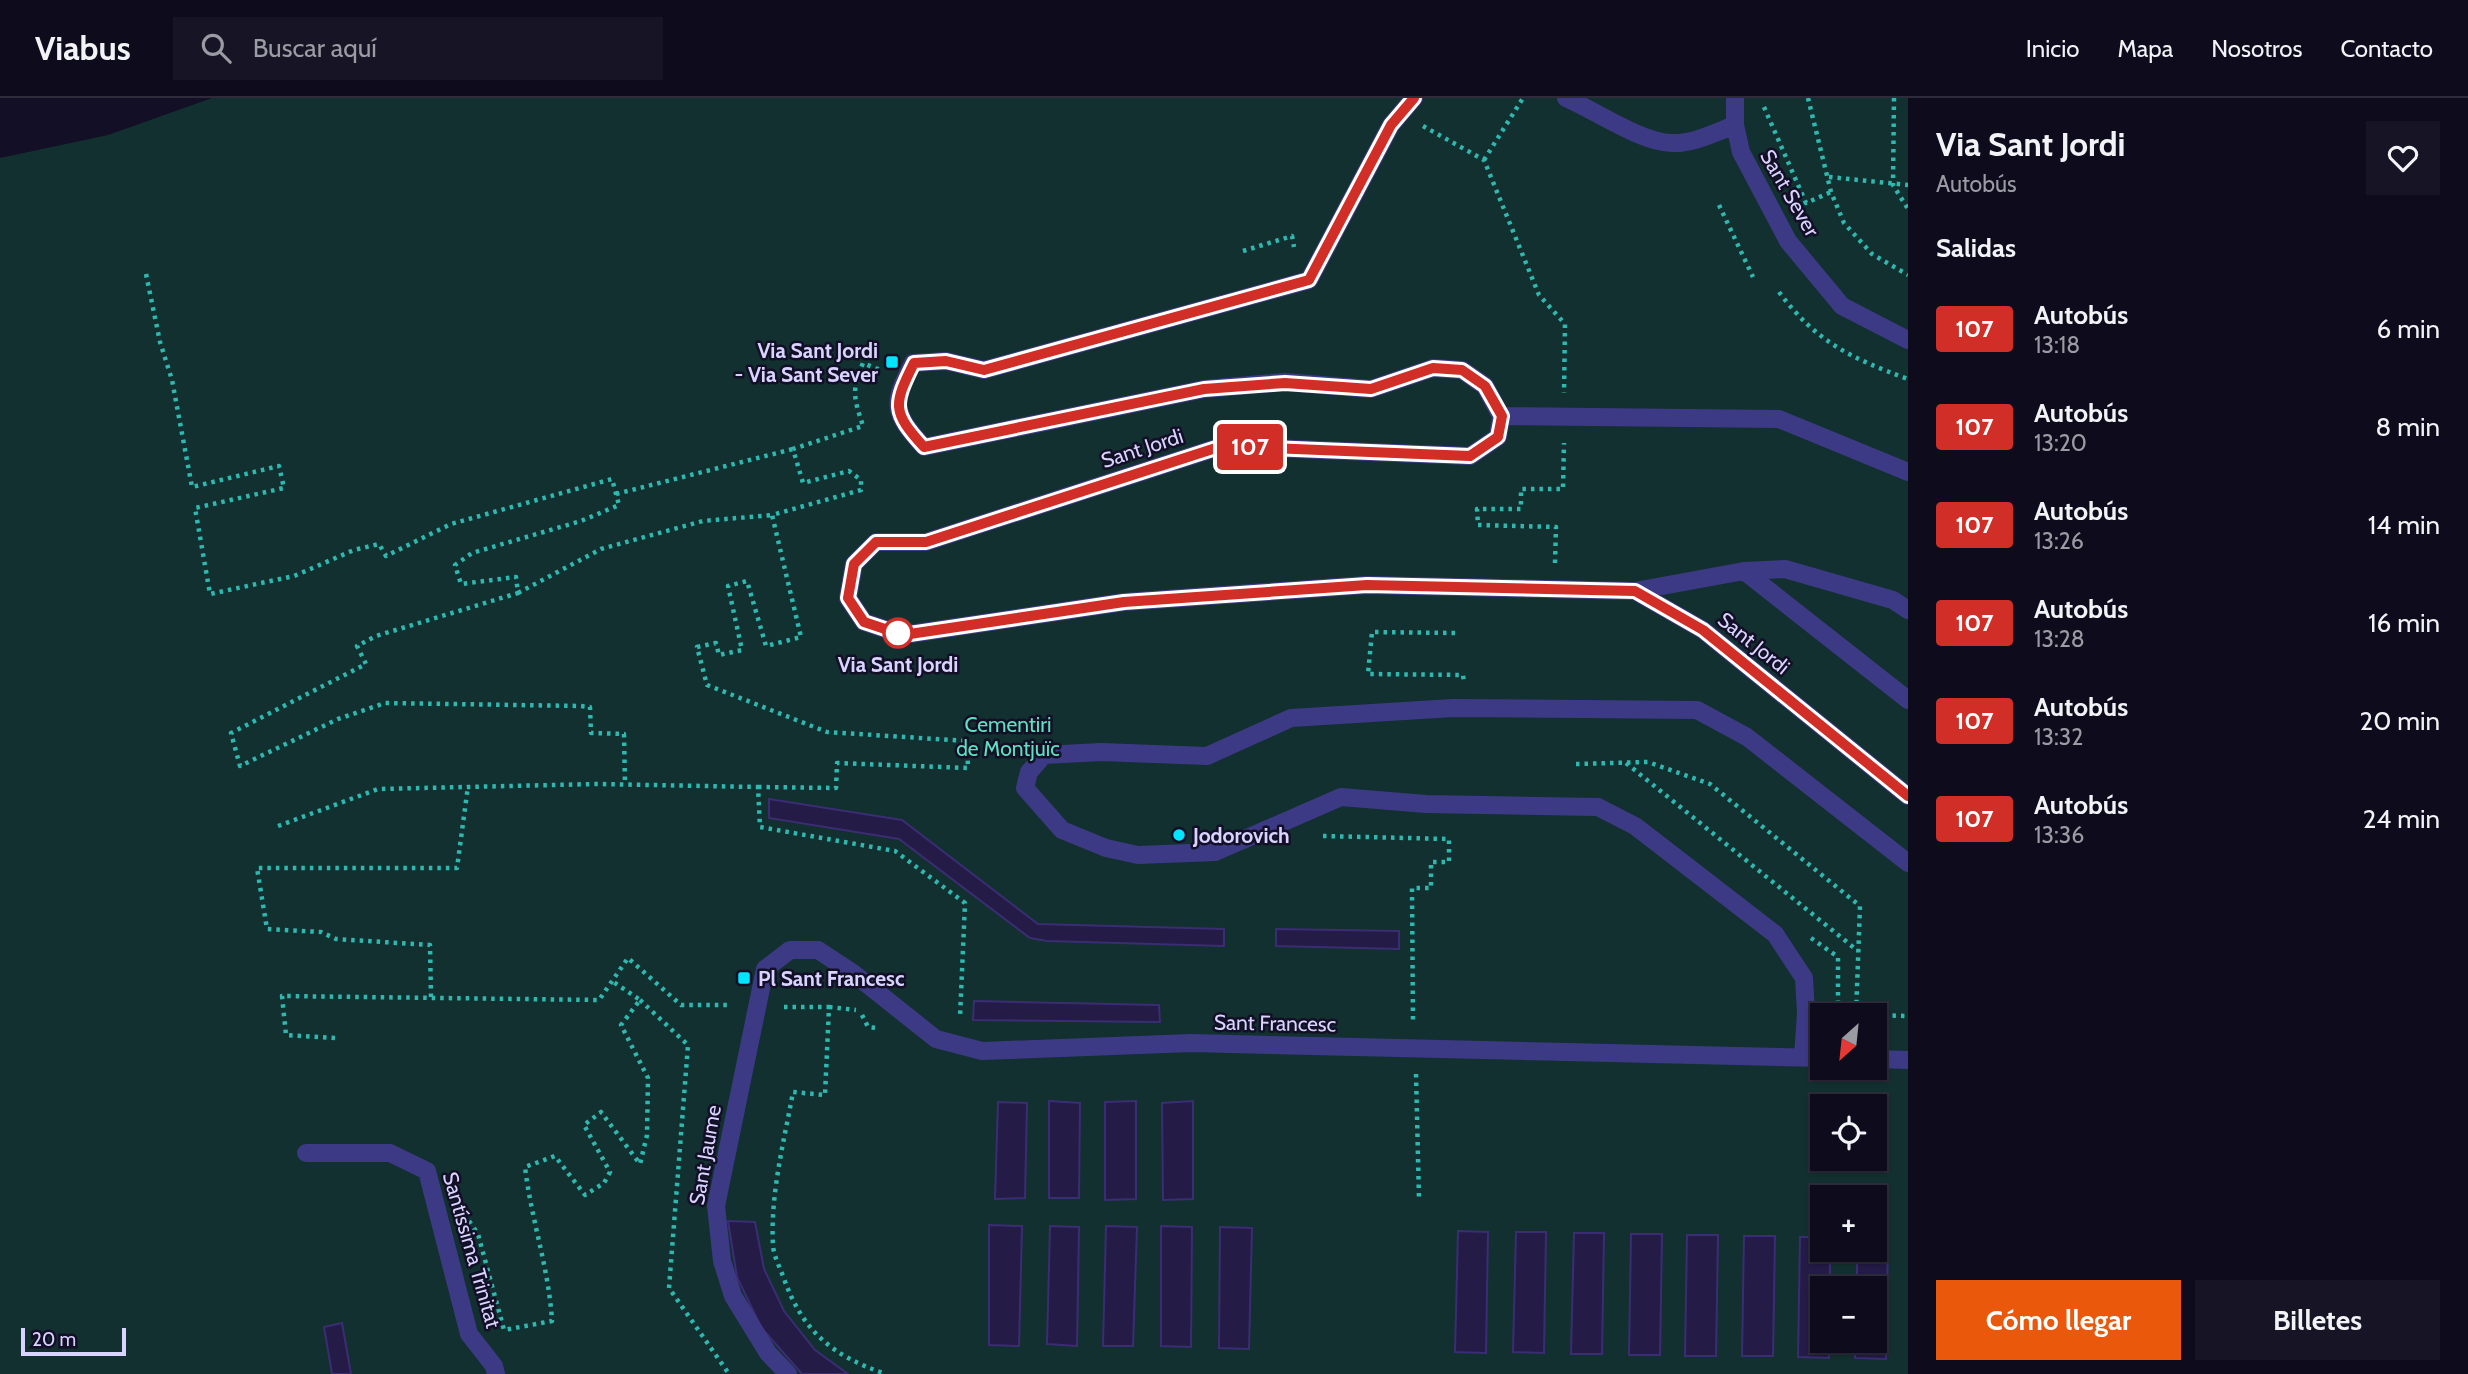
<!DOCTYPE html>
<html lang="es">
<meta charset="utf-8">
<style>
body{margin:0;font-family:Cabin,sans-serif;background:#171425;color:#f1f3f6;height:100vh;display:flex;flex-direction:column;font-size:26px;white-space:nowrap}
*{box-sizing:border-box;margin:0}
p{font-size:23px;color:#9b9ba3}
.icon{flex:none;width:38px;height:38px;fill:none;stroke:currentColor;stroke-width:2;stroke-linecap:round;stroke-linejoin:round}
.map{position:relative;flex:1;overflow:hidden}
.panel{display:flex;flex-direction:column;background:#0e0b1c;width:560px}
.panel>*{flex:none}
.badge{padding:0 14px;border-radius:5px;font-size:24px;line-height:46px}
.needle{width:46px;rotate:207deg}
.buttons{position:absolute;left:1810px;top:905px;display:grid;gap:14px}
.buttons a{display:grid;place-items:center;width:77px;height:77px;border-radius:0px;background:#0e0b1c;box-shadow:0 2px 5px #0004,0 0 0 2px #2e2b3b;font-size:35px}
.scale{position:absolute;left:21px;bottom:18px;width:105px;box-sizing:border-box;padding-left:7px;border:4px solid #d9d4ff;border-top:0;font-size:19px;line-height:24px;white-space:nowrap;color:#d9d4ff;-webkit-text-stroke:5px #130f26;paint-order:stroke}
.map>.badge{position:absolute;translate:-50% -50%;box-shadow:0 0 0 4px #fff}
h2{padding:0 28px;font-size:26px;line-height:63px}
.round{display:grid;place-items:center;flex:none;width:74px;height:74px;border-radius:0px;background:#171425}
.head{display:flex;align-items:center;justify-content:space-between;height:119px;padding:0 28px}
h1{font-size:33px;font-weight:800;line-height:52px}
.button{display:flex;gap:14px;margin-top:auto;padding:14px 28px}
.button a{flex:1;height:80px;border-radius:0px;background:#ea580c;color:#fff;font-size:28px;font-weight:800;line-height:80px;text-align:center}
.button a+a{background:#171425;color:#f1f3f6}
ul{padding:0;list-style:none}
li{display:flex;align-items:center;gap:21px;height:98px;padding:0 28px}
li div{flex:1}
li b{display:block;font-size:26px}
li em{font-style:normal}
li .badge{min-width:77px;font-weight:700;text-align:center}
header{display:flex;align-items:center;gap:42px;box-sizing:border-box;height:98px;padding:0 35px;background:#0e0b1c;border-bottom:2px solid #2e2b3b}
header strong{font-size:33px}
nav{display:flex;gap:38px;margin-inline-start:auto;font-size:24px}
.search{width:490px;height:63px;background:#171425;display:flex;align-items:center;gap:18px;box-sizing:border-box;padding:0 24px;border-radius:0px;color:#9b9ba3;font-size:26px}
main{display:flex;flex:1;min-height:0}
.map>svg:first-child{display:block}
.green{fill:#12302f;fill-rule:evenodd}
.building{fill:#241b47;stroke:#3b2d73;stroke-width:2}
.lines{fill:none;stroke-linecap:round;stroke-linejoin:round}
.path{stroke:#2fb8b0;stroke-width:4.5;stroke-dasharray:3.5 5;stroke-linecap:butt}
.minor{stroke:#3d3a85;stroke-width:18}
.line-casing{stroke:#fff;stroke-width:16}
.line{stroke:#d02e26;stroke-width:10}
.poi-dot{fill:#00e5ff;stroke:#130f26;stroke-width:2.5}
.stop-dot{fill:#fff;stroke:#d02e26;stroke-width:3.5}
.labels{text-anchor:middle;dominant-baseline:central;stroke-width:5;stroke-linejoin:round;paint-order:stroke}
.street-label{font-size:21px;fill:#d9d4ff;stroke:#130f26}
.poi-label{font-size:21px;font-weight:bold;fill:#d9d4ff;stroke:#130f26;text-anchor:start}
.stop-label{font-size:21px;font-weight:bold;fill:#d9d4ff;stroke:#130f26}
.park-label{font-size:21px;fill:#5fe0c0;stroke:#130f26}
</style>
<header>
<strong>Viabus</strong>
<div class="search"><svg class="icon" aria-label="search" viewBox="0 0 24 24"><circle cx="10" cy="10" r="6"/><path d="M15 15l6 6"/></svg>Buscar aquí</div>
<nav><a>Inicio</a><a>Mapa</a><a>Nosotros</a><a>Contacto</a></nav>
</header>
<main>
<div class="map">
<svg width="1908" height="1276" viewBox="0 0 1908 1276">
<rect width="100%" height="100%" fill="#130f26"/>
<!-- green -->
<path class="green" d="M212 0H1908V1276H0V60L108 37ZM1822 917H1874V970H1822ZM1822 1008H1874V1060H1822ZM1822 1099H1874V1152H1822ZM1822 1190H1874V1242H1822Z"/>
<!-- building -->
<path class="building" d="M769 701 902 722 1038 826 1224 831V848L1047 843 1030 840 899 741 769 720Z
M1276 831 1399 833V851L1276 848Z
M974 903 1159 907 1160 924 973 922Z
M1049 1003 1080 1005 1079 1100H1049Z
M1136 1003V1101L1105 1102V1004Z
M1193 1003V1101L1163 1102 1162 1005Z
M998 1004 1027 1005 1025 1100 995 1101Z
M728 1123 755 1124 764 1171 784 1213 815 1252 848 1276H802L761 1229 737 1179Z
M989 1127 1022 1128 1019 1248 989 1247Z
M1050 1128 1079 1129 1077 1248 1047 1246Z
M1106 1128 1137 1129 1133 1248H1103Z
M1161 1128 1192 1129 1191 1249 1161 1248Z
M1220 1129 1252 1130 1249 1251 1219 1250Z
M1458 1133 1488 1134 1486 1255 1455 1254Z
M1516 1134H1546L1544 1255 1513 1254Z
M1574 1135H1604L1602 1256H1571Z
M1631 1136H1662L1660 1257H1629Z
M1687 1137H1718L1716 1258H1685Z
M1744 1138H1775L1773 1258H1742Z
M1800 1139H1822V1152H1830V1190H1822V1242H1829V1260L1798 1259Z
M1874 1140H1888L1886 1261 1855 1260 1856 1242H1874V1190H1857V1152H1874Z
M342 1225 351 1276H332L324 1229Z"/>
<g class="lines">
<!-- path -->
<path class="path" d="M1808 0 1831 94 1844 125 1872 156 1908 177
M1894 0 1893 87 1908 111
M1764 9 1806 105 1831 94
M1423 28 1484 62 1539 197 1565 226 1564 295
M1484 62 1523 0
M1829 79 1908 87
M1719 107 1753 179
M1243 153 1292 138 1294 149
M146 176 160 244 172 282 192 389 279 368 284 390 195 410 210 496 294 478 354 452 379 446 386 458 451 426 612 381 619 407 581 423 472 455 455 467 461 486 516 479 518 495 376 538 357 548 366 566 231 635 240 668 338 621 385 605 581 608 590 609 591 635 624 636 625 687
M1779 194C1816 244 1851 260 1908 281
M616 396 793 351
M1555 465 1556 429 1478 427 1477 411H1521V391H1563L1564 345
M518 495 601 451 703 423 772 417
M1455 535 1372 534 1368 576 1463 577 1464 585
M1626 665 1858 853
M1576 666 1648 664 1710 686 1860 808 1856 917
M758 689 836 690 837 665 968 670 967 643 827 634 707 587 697 549 716 545 719 557 742 552 728 488 747 483 766 548 801 539 772 417 861 392V382L849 373 803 385 793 351 863 328C854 300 851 293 863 265L880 272
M278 728 378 691 597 686 758 689 760 729 895 753 965 805 960 919
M1323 738 1449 741V764H1431V790H1412L1413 925
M1811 840 1838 859V916L1908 918
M431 899 430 847 336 841 321 834 267 831 257 770H457L468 688
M640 902 688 947 669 1190 729 1276
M784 909H829L825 997 793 994C784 1044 770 1096 773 1148 774 1158 779 1168 783 1178 802 1233 832 1258 886 1276
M829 909 856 912
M862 917 868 929 877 930
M335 940 286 937 282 898 599 902 628 860 681 907H730
M1416 976 1419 1101
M469 1123 478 1136 504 1232 552 1223C549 1171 531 1121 525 1069L555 1058 585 1097 604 1085 610 1074 584 1027 601 1014 640 1066 647 1037 648 980 621 927 640 902 612 883"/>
<!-- minor -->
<path class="minor" d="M1414 0 1391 27 1309 182 984 272 946 263 913 265C892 306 892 314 924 349L1204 291 1285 284 1371 291 1433 270 1462 272 1485 288 1501 318 1498 339 1470 358 1222 348 926 444H876L854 466 848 500 864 524 903 537 1124 504 1367 487 1635 493 1703 532 1908 698
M1566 0C1596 13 1640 44 1672 45 1693 46 1716 34 1735 27
M1735 0V27L1741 54 1788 143 1842 208 1908 242
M1501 318 1779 321 1908 374
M1744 473 1908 602
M1635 493 1744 473 1785 471 1893 502 1908 512
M1803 959 1806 915 1804 880 1775 836 1635 728 1598 709 1426 706 1341 699 1215 754 1138 757 1106 750 1062 732 1025 690 1029 674 1044 657 1101 654 1207 658 1291 620 1453 610 1697 612 1747 639 1908 765
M1874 961 1908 962
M306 1055H390L427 1073 469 1236 494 1268 496 1276
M788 1276 768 1255 733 1198 722 1163 716 1108 765 871 790 852H818L853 875 936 941 982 953 1191 945 1822 960"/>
</g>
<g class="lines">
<defs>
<path id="line" d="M1414 0 1391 27 1309 182 984 272 946 263 914 265C893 307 892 314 924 349L1204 291 1285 285 1371 291 1433 270 1462 272 1485 288 1502 318 1498 339 1470 358 1222 348 926 444H876L854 466 848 500 864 524 903 537 1124 504 1367 487 1635 493 1703 532 1908 698"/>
</defs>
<!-- line casing -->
<use href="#line" class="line-casing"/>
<!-- line -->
<use href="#line" class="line"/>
</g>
<!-- markers -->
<g class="poi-dot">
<rect x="885" y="257" width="14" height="14" rx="3.5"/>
<circle cx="1179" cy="737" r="7"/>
<rect x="737" y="873" width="14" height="14" rx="3.5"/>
</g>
<circle class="stop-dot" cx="898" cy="535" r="14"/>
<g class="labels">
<!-- street labels -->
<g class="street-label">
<text transform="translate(1790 95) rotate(60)">Sant Sever</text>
<text transform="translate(1142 350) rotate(-18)">Sant Jordi</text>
<text transform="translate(1754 545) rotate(39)">Sant Jordi</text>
<text transform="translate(1275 925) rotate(1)">Sant Francesc</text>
<text transform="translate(705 1057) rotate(-80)">Sant Jaume</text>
<text transform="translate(472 1152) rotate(74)">Santíssima Trinitat</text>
</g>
<!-- poi labels -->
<g class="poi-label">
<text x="878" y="252" text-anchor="end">Via Sant Jordi<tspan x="878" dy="24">- Via Sant Sever</tspan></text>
<text x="1193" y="737">Jodorovich</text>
<text x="758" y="880">Pl Sant Francesc</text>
</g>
<!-- stop labels -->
<g class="stop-label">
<text x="898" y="566">Via Sant Jordi</text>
</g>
<!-- park labels -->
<g class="park-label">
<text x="1008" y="626">Cementiri<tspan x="1008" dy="24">de Montjuïc</tspan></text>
</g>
</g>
</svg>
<div class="buttons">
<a><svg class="needle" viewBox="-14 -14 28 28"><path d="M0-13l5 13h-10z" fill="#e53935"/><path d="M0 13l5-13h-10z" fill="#9b9ba3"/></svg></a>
<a><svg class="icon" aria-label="locate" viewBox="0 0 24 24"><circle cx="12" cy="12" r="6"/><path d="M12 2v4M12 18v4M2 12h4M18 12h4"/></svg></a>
<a>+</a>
<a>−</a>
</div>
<div class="scale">20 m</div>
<b class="badge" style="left:1250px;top:349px;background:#d02e26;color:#fff">107</b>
</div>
<section class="panel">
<div class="head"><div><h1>Via Sant Jordi</h1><p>Autobús</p></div><a class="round"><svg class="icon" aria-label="heart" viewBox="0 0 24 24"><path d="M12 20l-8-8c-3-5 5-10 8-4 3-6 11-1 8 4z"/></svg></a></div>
<h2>Salidas</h2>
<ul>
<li><span class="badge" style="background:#d02e26;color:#fff">107</span><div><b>Autobús</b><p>13:18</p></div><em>6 min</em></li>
<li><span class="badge" style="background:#d02e26;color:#fff">107</span><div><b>Autobús</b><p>13:20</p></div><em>8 min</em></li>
<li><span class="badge" style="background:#d02e26;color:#fff">107</span><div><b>Autobús</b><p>13:26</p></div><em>14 min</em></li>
<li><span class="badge" style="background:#d02e26;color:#fff">107</span><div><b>Autobús</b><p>13:28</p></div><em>16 min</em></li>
<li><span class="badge" style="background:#d02e26;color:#fff">107</span><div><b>Autobús</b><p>13:32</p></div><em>20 min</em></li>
<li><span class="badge" style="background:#d02e26;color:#fff">107</span><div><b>Autobús</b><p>13:36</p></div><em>24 min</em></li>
</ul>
<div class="button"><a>Cómo llegar</a><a>Billetes</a></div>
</section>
</main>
